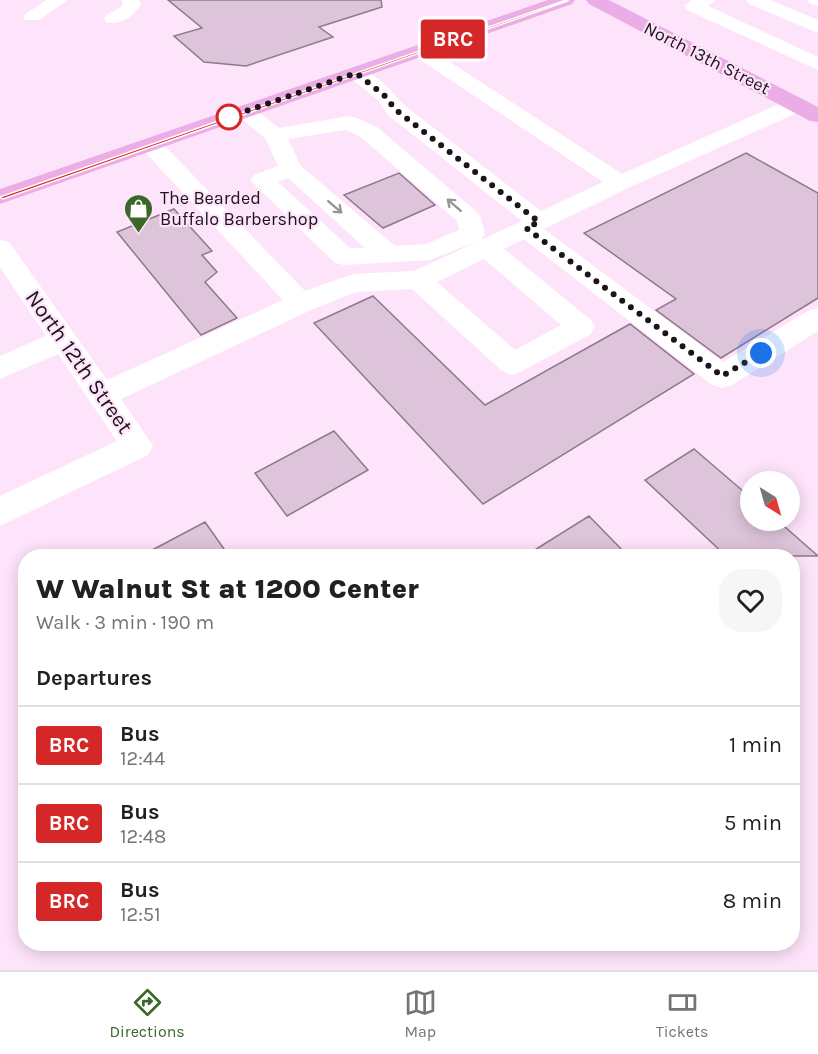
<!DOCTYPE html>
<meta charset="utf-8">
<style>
body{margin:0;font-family:Karla,sans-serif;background:#f6f6f6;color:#202124;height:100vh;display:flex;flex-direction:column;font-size:22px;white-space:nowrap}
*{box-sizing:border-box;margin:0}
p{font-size:20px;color:#757577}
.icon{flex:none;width:33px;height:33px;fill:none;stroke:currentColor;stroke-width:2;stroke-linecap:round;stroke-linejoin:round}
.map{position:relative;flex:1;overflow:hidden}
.panel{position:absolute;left:18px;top:549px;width:782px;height:402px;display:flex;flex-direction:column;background:#fff;border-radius:24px;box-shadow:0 3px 15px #0003}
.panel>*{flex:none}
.badge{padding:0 12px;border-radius:4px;font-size:21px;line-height:39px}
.needle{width:39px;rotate:143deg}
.buttons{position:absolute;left:740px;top:471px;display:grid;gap:12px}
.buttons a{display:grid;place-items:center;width:60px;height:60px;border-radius:50%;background:#fff;box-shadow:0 3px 15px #0003;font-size:30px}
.you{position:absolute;width:30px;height:30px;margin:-15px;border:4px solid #fff;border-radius:50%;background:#1a73e8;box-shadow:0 0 0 9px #1a73e833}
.map>.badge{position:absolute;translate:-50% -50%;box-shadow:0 0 0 3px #fff}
h2{padding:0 18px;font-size:22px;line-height:54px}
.round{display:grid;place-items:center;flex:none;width:63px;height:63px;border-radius:24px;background:#f6f6f6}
.head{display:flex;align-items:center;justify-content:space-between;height:102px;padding:0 18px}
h1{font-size:28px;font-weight:800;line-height:45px}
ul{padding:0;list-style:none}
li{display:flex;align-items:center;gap:18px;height:78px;padding:0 18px;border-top:2px solid #e0e0e0}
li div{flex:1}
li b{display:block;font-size:22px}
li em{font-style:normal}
li .badge{min-width:66px;font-weight:700;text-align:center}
.tab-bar{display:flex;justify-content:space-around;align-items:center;height:84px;border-top:2px solid #e0e0e0;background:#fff;font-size:16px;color:#757577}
.tab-bar a{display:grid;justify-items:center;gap:3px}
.tab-bar .current{color:#3b6826}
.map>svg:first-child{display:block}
.building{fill:#ddc4da;stroke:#8f788c;stroke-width:1.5}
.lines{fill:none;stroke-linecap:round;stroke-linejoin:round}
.minor{fill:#fff;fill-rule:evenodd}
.major{fill:#ebade5;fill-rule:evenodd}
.oneway{stroke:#999598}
.line{fill:#d62728;stroke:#fff;stroke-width:1.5}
.walk{stroke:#1c131b;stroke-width:6;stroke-dasharray:0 10.8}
.stop-dot{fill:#fff;stroke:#d62728;stroke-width:3}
.labels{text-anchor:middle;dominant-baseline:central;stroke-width:4.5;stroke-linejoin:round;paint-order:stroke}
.far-street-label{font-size:18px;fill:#1c131b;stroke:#fee4fb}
.far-poi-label{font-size:18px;fill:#1c131b;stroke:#fee4fb;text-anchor:start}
.street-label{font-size:22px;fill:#1c131b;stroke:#fee4fb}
</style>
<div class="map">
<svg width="818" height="970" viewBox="0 0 818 970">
<rect width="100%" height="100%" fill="#fee4fb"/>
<!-- building -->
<path class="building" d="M168 0H381L382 7 319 27 333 37 246 66 204 62 174 36 202 28Z
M746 153 818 193V298L721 358 656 310 676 299 584 233Z
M399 173 435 205 383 228 344 195Z
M174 209 212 251 202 255 217 272 205 282 237 318 201 335 117 232Z
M373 296 485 405 630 324 694 374 483 504 314 323Z
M334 431 368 470 287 516 255 473Z
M694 449 750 497V520H777L818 556H726L645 480Z
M589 516 628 556H525Z
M205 522 229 556H141Z"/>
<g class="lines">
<!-- minor -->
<path class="minor" d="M46 0H68L39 20H25L23 16Z
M121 0H139L141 4C134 16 121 26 106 22L104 18C109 11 119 11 123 4Z
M692 0H716L708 6 818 57V70L687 10 684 6Z
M746 0H770L818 20V33L749 4Z
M807 0H818V6L810 4Z
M420 45 427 47 622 174 788 100 796 99 804 100 807 105 804 110 628 188 544 229 723 362 808 311 818 308V331L732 385 722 388 712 385 524 239 504 249 591 320 595 327 591 334 522 371 512 375 502 371 412 289 356 292 311 310 121 399 153 446 148 455 0 526V496L117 441 58 354 0 379V356L46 336 0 267V240L9 242 107 380 283 300 143 150 140 145 143 140 151 138 159 140 305 291 353 274 414 271 522 221 388 115 377 99 349 77 346 73 349 69C370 64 392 91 404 105L541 211 603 182 413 55 410 51 413 47ZM484 259 561 325 515 350 437 282Z
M244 106 252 107 279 128 349 116 357 118 377 127 478 213 481 218 485 234 481 240 430 260 344 265 335 263 250 180 254 175 278 166 265 138 233 112 236 107ZM346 130 361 137 457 221 459 230 426 244 395 246 301 166 288 139ZM288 178 365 248H350L278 182Z"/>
<!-- major -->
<path class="major" d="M548 0H575L572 4 0 204V189Z
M586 0H609L818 107V122L810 121 589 4Z"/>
</g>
<!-- one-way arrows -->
<defs><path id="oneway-shaft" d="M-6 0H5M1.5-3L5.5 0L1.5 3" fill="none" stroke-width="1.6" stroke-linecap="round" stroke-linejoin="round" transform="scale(1.5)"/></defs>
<g class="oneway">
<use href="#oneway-shaft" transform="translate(454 205) rotate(-139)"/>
<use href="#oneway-shaft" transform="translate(335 207) rotate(41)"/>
</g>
<!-- line -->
<path class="line" d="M566 0 568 1 3 199 0 197Z"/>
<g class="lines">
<!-- walk -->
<path class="walk" d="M229 117 223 119 356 73 384 95 396 110 539 222 526 228 722 376 761 353"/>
</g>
<!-- icons -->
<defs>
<symbol id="shop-pin" viewBox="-11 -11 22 30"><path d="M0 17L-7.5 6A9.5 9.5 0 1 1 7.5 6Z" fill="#3b6826" stroke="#fee4fb"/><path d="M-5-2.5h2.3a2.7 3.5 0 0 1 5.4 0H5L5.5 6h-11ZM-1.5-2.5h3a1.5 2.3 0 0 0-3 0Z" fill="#fff"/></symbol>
</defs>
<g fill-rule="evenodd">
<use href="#shop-pin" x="122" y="192" width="33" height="45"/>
</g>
<!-- markers -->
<circle class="stop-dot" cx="229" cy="117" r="12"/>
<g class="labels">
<!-- far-street labels -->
<g class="far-street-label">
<text transform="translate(707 58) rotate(27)">North 13th Street</text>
</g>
<!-- far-poi labels -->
<g class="far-poi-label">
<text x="160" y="198">The Bearded<tspan x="160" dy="21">Buffalo Barbershop</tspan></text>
</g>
<!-- street labels -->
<g class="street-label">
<text transform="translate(79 362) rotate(55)">North 12th Street</text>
</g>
</g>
</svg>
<div class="buttons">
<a><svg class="needle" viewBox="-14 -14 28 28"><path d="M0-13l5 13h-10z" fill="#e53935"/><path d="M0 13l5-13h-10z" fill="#757577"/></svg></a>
</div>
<div class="you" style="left:761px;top:353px"></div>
<b class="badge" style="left:453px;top:39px;background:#d62728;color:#fff">BRC</b>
<section class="panel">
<div class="head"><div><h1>W Walnut St at 1200 Center</h1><p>Walk · 3 min · 190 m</p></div><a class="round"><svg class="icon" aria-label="heart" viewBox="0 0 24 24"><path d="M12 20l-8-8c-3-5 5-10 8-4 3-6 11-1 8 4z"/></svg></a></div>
<h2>Departures</h2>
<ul>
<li><span class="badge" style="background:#d62728;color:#fff">BRC</span><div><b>Bus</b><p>12:44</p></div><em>1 min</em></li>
<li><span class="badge" style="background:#d62728;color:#fff">BRC</span><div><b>Bus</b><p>12:48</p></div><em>5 min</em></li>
<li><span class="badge" style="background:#d62728;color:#fff">BRC</span><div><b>Bus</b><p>12:51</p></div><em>8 min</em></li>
</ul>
</section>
</div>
<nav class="tab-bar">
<a class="current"><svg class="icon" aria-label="directions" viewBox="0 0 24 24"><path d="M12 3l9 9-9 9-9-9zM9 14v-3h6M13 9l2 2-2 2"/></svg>Directions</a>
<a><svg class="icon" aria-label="map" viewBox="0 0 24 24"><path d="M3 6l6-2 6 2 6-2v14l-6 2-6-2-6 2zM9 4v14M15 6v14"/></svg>Map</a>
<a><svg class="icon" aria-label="tickets" viewBox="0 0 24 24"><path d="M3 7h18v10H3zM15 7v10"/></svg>Tickets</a>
</nav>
